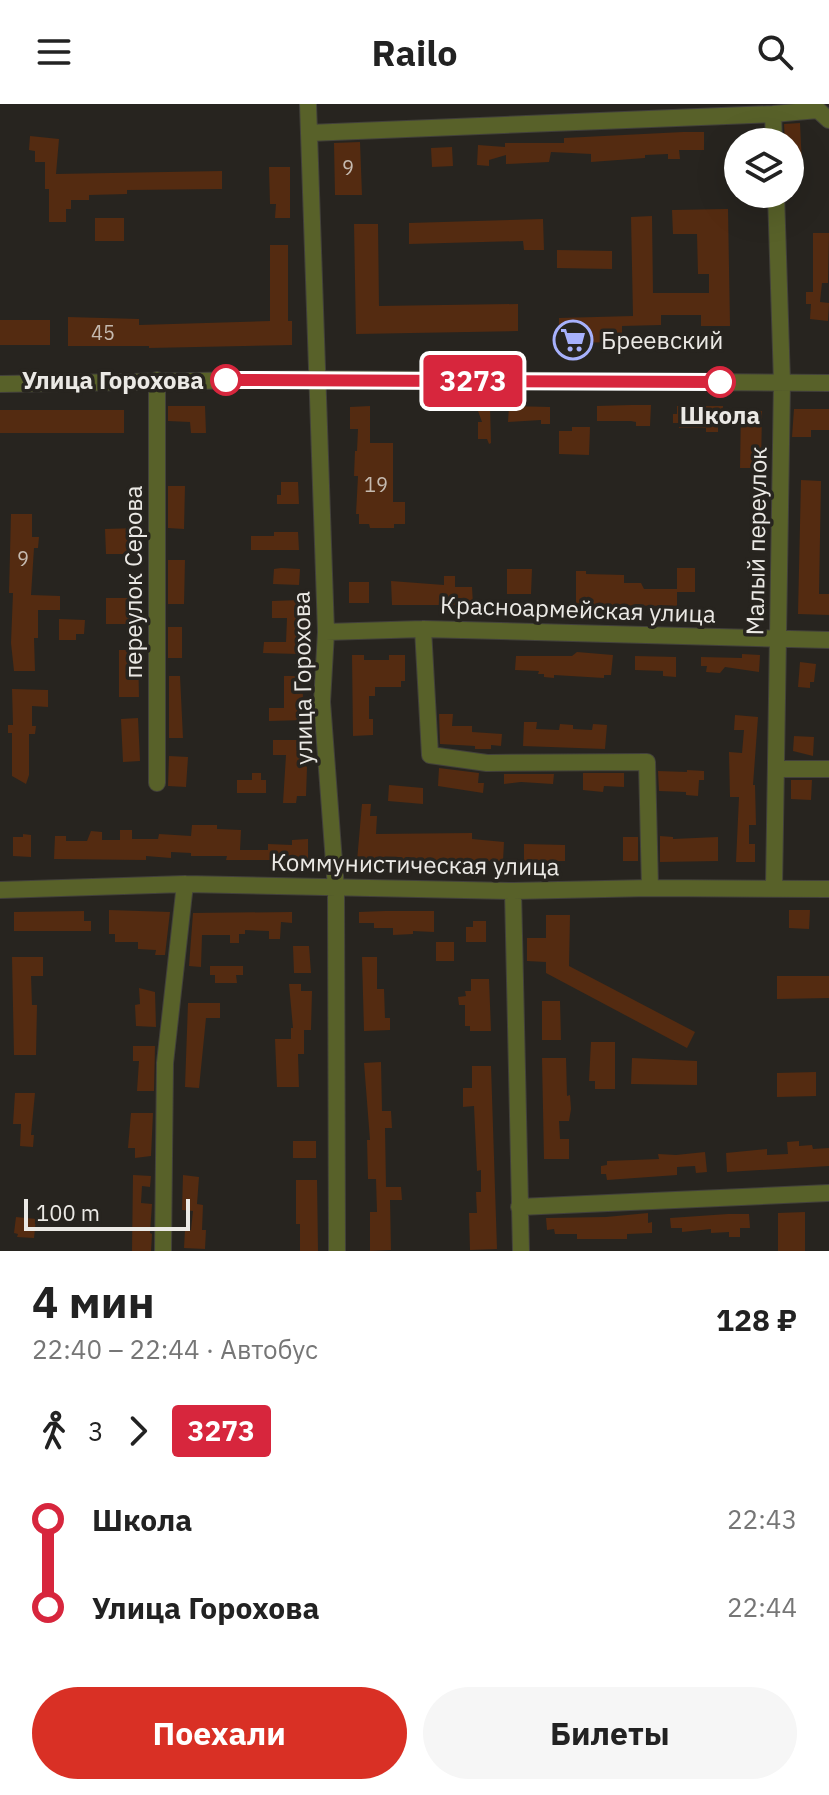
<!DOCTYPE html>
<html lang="ru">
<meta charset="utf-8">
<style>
body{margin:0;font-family:"IBM Plex Sans",sans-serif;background:#f6f6f6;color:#222;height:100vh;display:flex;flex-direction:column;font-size:30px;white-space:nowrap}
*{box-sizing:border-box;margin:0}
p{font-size:26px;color:#767676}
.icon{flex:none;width:44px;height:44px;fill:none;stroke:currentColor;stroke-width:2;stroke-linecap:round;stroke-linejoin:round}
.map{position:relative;height:1147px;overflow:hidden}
.sheet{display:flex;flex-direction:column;background:#fff;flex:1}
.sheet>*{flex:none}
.badge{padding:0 16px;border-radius:6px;font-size:28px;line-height:52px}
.buttons{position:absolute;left:724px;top:24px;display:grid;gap:16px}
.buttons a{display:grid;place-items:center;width:80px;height:80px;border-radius:50%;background:#fff;box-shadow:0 8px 32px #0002;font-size:40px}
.scale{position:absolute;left:24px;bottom:20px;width:166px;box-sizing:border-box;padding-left:8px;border:4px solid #ebe9e5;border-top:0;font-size:22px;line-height:28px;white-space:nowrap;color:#ebe9e5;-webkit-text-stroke:6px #27241f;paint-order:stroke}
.map>.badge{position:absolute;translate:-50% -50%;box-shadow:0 0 0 4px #fff}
.legs{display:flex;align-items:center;gap:12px;height:88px;padding:0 32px;font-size:26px}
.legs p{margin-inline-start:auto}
.summary{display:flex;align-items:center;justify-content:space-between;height:136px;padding:0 32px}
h1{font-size:44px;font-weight:700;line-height:60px}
.button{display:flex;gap:16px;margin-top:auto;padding:16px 32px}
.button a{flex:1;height:92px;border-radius:48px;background:#d93025;color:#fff;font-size:32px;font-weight:700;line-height:92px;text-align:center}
.button a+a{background:#f6f6f6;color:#222}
ul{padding:0 32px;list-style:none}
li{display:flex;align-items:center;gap:28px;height:88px;font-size:30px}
li i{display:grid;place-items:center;width:12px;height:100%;margin:0 10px;background:currentColor}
li i::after{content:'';width:20px;height:20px;margin:-10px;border:6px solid;border-radius:50%;background:#fff}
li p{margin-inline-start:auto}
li:first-child i{background:linear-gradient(#0000 50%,currentColor 0)}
li:last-child i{background:linear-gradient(currentColor 50%,#0000 0)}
header{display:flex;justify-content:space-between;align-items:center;height:104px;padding:0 32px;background:#fff;font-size:36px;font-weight:700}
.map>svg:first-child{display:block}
.building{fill:#542b11}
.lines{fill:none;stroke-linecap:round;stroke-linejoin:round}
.minor-casing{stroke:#42403b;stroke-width:18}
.minor{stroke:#586129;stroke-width:16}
.line-1-casing{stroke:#fff;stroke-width:18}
.line-1{stroke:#d7263d;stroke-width:12}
.stop-1-dot{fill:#fff;stroke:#d7263d;stroke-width:4}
.labels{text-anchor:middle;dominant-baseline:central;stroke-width:7;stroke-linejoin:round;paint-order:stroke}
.number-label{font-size:20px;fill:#c5bab0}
.poi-label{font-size:24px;fill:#ebe9e5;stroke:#27241f;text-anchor:start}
.stop-label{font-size:24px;font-weight:bold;fill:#ebe9e5;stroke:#27241f;text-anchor:end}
.street-label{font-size:24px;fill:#ebe9e5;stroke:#27241f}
</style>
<header><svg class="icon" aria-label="menu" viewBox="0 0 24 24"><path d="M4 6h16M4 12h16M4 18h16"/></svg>Railo<svg class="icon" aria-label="search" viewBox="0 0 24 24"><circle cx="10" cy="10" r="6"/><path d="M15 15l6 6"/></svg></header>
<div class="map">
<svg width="829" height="1147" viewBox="0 0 829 1147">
<rect width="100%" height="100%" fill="#27241f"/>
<!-- building -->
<path class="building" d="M800 19 802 61H790V38H785L784 20Z
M683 28H704V46H679L680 55H668V50L645 51V54L591 58V50L551 48 549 58 506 60V51L489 56V62L477 61 478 41 505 43V39H564V34Z
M30 32 59 35 56 70 222 67V85L127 86V90L89 91V96H71V105H66V118H49V85H45V58H35V47L29 46Z
M360 38 362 91H335L334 39Z
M452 43 453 62 432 63 431 44Z
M269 63H290V114H275L276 100H270Z
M728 105 730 222H701V211H661V221L622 222V238L559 239V214L633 212 631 113 652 112 653 189H709V170H698L697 130H673L672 106Z
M95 114H124V137H95Z
M543 115 544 146H524L523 137 409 140V119Z
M354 120H378L379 202 518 200V227L356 230Z
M813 129H829L828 179H822L820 198 829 199 828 217 810 215 811 200H806V188H813Z
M270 141H288V217H292V241L149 244V242H68V213L139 215V221L270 217Z
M557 146 612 147V165L557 164Z
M0 216H50V241H0Z
M631 301H651L650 322H636V318L631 317H597V302Z
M168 302H205L206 329H191L190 318 168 317Z
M370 302V339H393V398H405V420H394V424H370L369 420H359V410H356L358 372H354L355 347H357L358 325H350V303Z
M490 302 491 339 489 340 487 335H478V318H482L478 307Z
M509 302 550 303V320H541V316L508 318Z
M677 302H723V322H718V328H706V324H679V319H673V310H677Z
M794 305H829V326H811V333H792Z
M0 306H124V329H0Z
M741 306 762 307 761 364H740Z
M572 323H590L589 351 559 350V327H572Z
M801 376 821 377 819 490H829V511L798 510Z
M281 378H298L299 400H277V391H281Z
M168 382H185L184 425 168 424Z
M11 410H32V433H39L38 444H34L31 491 60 492V506H38V534H34L35 567H14L11 539 13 489H9Z
M140 424V450H106L105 425Z
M274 428H298L299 446H251V432H274Z
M168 456H185L184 500H168Z
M281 464 300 465 299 481 273 480 274 465Z
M677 464H695V488H677Z
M507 465H532L531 490H507Z
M576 467H586V470L624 471V479H641L644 485H677V502L576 501Z
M444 472H455V483H472L473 501H392L391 477 444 481Z
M349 478H369V499H349Z
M106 494H140L141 520H106Z
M301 496 298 550 263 549 264 538H286L287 514H272V497Z
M59 515 85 516 84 530H76V536H59Z
M168 523H182V554H168Z
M119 546H138L139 593H119Z
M577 548 613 551 611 571H604V574L554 571V574L544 573V570H538L539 567 515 566 516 552H572Z
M742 550 760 551 759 568 725 563 720 569 706 568 707 562H701V553L742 554Z
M352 551H364V556H389V551H405V577H401V583H375V592H369V615H373V631L353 632Z
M635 552 676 553V573L663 572V567L635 566Z
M800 558 816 560 814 578H810V584L798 583Z
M169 572H180L183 634H169Z
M284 572H302L304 616 269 617V604H284Z
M12 585 48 586V603L32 602V622H36L35 630H29V671L26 680 12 672V629H8V621H13Z
M439 610H453L452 622H472V628L502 630 501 642 491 641V645H475V642L440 640Z
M735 611 758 613 753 681H755L756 721H749V740H755V758H736L739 693H730L729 648 742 649 744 626H734Z
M138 614 140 657 123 658 121 615Z
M524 618H537L536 625 559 626 560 620 573 621V625L592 626 593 620 607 621 605 645 523 642Z
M794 632 814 633 813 652 793 647Z
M273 636H301L302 660 307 663 306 692H297L296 699H283L286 651H273Z
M169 652 188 653 186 683 168 682Z
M439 664 479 669 478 679H484L483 689 438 682Z
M687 666 704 667V676H699L698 692 686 691V688L659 687 658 667 687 668Z
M252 669H261V676H266V689H237V676H252Z
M583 669H624V683L604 682 603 688 583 686Z
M504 670H554L553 680 521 678 504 680Z
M791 676H812L811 696 791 695Z
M389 681 423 684V700L388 697Z
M362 700H371L370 712H377L376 730 472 729V735L504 738 503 757H357Z
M192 721H217V725L241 726 240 746H268V740L292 741V736L308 735V756H226L227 752H191V749L171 748V754L146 752V756L54 755 55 732H66V737H87L91 727 102 728V736H120V726H132V735H158L159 730 191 732Z
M23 730 31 731V753L13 752V733H23Z
M660 732 673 733V735L718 733V757L660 758Z
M623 733H638V757H623Z
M524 740 565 741V757H524Z
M109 806 170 808 165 851H155L156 846 138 845V838H115V830H109Z
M789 806H810L809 825 789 824Z
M84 807V817H91V827H14V808Z
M385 807H434V828L413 827V830L393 831V824H374V819H359V808Z
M292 808V819L281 818 280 835H269V827L245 826V830H239V839H230V831H202L201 863 189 862 193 809Z
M546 811H570L569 862 695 928 687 944 546 869V858L527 857V834H546Z
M473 817H486V838H466V823H473Z
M436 838H454V857H436Z
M293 842H309L311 869H294Z
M12 853H43V872H31L32 901H37L36 951H14Z
M362 853H377V885H384L385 914H390V926L364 927Z
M210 862H243V871H236L237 879H215V871H210Z
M777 872H829V894L777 895Z
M471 875H489L491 927H470V922H465V901H459L458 893 466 892 465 887H471Z
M289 880H301V887H312L311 926H304V950H298L299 983H277L275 935H291V924H293Z
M139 884 155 888 156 923 136 922 135 901 140 900Z
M542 897H560L561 936H542Z
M188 899H220V914H206L199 984 185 983Z
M591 938H615V985H595V977H589Z
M133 942H155L154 987H137L139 957H133Z
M542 954H566L567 992 570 991 571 1005 569 1017H559L560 1035H569V1055H544Z
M632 954 697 957V981L631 980Z
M381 958 382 1007H391L392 1024H385L386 1083H401L402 1096H390L391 1146 370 1147V1108H377L376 1075H368L367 1036H370L364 959Z
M472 962H491L497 1145 470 1146 469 1109H477L476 1088H481V1066L477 1067 474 1002 463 1003V984H472Z
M816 968V992L777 993V969Z
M15 989H35L31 1031H34L33 1043 20 1042 21 1020H13Z
M131 1009H153L151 1052 135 1054V1044H128Z
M293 1037H316V1054H293Z
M799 1037V1042L812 1041 813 1045 829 1044V1062L727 1068 726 1049 767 1045V1051L788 1050 787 1038Z
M705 1048 707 1068 696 1069 695 1062 677 1063V1071L607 1076 606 1070H601V1062L607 1061V1057L659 1055 658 1050 676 1051Z
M133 1071 151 1072 150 1083 142 1082 141 1099 152 1100 150 1129 152 1130 151 1147H132Z
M183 1071 199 1073 197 1100 203 1101 202 1126H206L205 1145 184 1144 185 1126H191L193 1107 182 1106Z
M296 1076H317L318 1147H300V1120H296Z
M805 1108V1147H778V1109Z
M648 1109V1119L652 1118V1129L627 1130V1135H577V1130H555L554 1125 547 1126 546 1114 606 1113Z
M728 1110H749L750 1124H740V1133H729V1128L711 1129V1125L682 1128V1124H671L670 1114Z
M16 1113 36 1115 34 1134 17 1133 18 1130 14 1129Z"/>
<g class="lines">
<defs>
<path id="minor" d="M308 0 326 528 322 598 336 785 337 1147
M773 10 774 38
M309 29 773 10 818 6 829 16
M157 276V679
M0 280 316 275 829 279
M423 525 430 651 487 659 647 658 650 784
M326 528 423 525 829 536
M776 665H829
M774 784 782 278 776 90
M0 786 185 780 513 787 650 784 829 785
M513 787 521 1147
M519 1103 829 1089
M163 1147 165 959 185 780"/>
</defs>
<!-- minor casing -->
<use href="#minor" class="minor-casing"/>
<!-- minor -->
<use href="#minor" class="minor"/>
</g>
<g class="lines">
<defs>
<path id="line-1" d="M226 276 720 278"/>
</defs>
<!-- line-1 casing -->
<use href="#line-1" class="line-1-casing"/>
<!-- line-1 -->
<use href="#line-1" class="line-1"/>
</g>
<!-- icons -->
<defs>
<symbol id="supermarket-ring" viewBox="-11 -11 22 22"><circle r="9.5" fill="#27241f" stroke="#a7b1fc" stroke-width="1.5"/><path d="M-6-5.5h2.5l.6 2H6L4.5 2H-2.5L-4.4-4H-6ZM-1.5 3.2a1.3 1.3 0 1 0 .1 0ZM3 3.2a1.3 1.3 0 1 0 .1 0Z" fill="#a7b1fc"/></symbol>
</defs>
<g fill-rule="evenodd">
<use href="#supermarket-ring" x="551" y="214" width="44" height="44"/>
</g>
<!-- markers -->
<g class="stop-1-dot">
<circle cx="226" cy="276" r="14"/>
<circle cx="720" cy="278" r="14"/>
</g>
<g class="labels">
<!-- number labels -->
<g class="number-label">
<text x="348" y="63">9</text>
<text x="103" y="228">45</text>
<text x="376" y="380">19</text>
<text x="23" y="454">9</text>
</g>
<!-- poi labels -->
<g class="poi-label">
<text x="601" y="236">Бреевский</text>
</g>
<!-- stop labels -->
<g class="stop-label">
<text x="204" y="276">Улица Горохова</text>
<text x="720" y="311" text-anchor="middle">Школа</text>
</g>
<!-- street labels -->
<g class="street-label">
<text transform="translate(756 437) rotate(-89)">Малый переулок</text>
<text transform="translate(133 478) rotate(-90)">переулок Серова</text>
<text transform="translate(578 505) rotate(2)">Красноармейская улица</text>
<text transform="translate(302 574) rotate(-91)">улица Горохова</text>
<text transform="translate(415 760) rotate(1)">Коммунистическая улица</text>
</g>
</g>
</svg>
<div class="buttons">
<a><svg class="icon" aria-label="layers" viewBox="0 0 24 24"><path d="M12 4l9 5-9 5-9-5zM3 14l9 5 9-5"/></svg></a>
</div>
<div class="scale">100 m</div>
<b class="badge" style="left:473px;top:277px;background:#d7263d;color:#fff">3273</b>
</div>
<section class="sheet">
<div class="summary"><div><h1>4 мин</h1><p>22:40 – 22:44 · Автобус</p></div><b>128 ₽</b></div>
<div class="legs"><svg class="icon" aria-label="walk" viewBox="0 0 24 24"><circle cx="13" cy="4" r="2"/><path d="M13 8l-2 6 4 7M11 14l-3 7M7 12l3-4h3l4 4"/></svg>3<svg class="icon" aria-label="forward" viewBox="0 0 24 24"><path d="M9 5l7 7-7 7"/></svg><b class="badge" style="background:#d7263d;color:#fff">3273</b></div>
<ul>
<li><i style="color:#d7263d"></i><b>Школа</b><p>22:43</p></li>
<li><i style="color:#d7263d"></i><b>Улица Горохова</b><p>22:44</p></li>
</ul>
<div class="button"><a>Поехали</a><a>Билеты</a></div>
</section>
